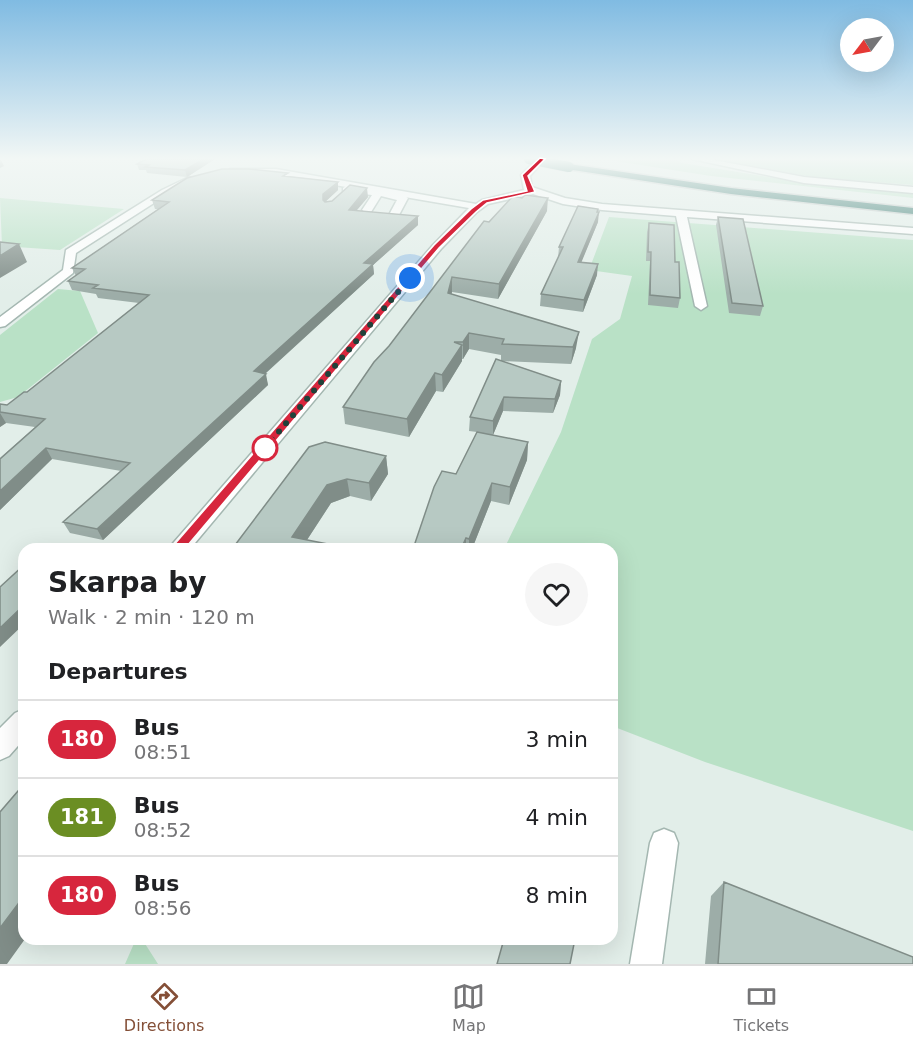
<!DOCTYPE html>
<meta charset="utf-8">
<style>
body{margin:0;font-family:"DejaVu Sans",sans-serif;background:#f6f6f6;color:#202124;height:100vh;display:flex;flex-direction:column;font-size:22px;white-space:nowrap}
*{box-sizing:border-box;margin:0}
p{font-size:20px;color:#757577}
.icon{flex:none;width:33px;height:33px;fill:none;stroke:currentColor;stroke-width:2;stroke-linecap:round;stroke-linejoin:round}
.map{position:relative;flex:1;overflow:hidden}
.details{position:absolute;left:18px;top:543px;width:600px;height:402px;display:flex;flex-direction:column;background:#fff;border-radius:18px;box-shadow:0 6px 24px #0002}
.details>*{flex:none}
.badge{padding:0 12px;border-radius:20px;font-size:21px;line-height:39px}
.needle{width:39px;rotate:238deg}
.fabs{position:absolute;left:840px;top:18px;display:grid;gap:12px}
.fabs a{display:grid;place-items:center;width:54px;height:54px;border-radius:50%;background:#fff;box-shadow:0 6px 24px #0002;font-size:30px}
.you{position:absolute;width:30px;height:30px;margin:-15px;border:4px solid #fff;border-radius:50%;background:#1a73e8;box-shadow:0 0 0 9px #1a73e833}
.map>.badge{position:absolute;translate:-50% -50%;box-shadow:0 0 0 3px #fff}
h2{padding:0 30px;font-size:22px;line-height:54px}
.round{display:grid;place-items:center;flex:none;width:63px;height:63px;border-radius:32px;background:#f6f6f6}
.summary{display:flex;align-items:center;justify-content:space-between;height:102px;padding:0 30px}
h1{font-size:28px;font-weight:800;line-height:45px}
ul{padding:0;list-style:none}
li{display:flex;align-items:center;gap:18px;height:78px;padding:0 30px;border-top:2px solid #e0e0e0}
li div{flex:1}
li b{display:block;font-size:22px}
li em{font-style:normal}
li .badge{min-width:66px;font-weight:700;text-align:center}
.menu{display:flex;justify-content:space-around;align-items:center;height:84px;border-top:2px solid #e0e0e0;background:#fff;font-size:16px;color:#757577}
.menu a{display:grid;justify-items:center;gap:3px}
.menu .on{color:#844f37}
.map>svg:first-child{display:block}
.green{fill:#b9e1c6}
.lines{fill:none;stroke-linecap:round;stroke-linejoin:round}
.pedestrian-casing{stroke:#a4b7b1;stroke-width:3}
.minor-casing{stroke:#a4b7b1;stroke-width:3}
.tertiary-casing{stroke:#a4b7b1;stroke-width:3}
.motorway-casing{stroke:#c1cac8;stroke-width:3}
.pedestrian{fill:#fff;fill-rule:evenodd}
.minor{fill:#fff;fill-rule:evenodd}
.tertiary{fill:#fff;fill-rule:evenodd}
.motorway{fill:#297066;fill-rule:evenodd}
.motorway-bridge-casing{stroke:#c1cac8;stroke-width:11;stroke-linecap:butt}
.motorway-bridge{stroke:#297066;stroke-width:10}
.wall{fill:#9dada8}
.shaded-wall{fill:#808d88}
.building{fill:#b7c9c3;stroke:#808d88;stroke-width:1.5}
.line{fill:#d7263d;stroke:#fff;stroke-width:1.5}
.walk{stroke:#20413a;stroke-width:6;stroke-dasharray:0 10.8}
.stop-dot{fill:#fff;stroke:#d7263d;stroke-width:3}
</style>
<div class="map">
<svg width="913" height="964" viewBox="0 0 913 964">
<rect width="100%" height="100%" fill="#e2eee9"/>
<!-- green -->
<path class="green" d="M602 159H675L682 163 793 181 913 193V198L711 176Z
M714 159H913V185L812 177Z
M0 198 124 209 60 250 2 246Z
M609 217 913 240V831L705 762 612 726V549H504L561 432 592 339 620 319 632 276 589 270Z
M58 289 80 291 98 333 18 397 0 402V335Z
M136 939H142L158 964H125Z"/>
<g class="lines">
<defs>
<path id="pedestrian" d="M348 185 403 195 408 198 399 215 390 213 397 200 381 196 371 212 367 213 362 210 372 195 343 192V188Z"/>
<path id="minor" d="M537 159H546L530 176 532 187 565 198 602 204 913 228V234L687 217 707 306 701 310 695 306 676 216 602 210 563 204 533 194 488 204 477 212 441 249 190 549H168L433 245 469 208 276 175 233 174 230 173V169H276L476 204 482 200 524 190 521 175Z
M189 177 196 179 168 194 76 253 73 273 5 326 0 327V317L63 270 66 250 162 190Z
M24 709V739L9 756 0 760V728L15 713Z
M664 829 674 833 678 843 662 964H630L650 843 654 833Z"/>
<path id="tertiary" d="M692 159H709L804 177 913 187V193L804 183Z"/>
<path id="motorway" d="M569 164 731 188 913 208V214L731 194 566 169 565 167Z"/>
</defs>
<!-- pedestrian casing -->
<use href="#pedestrian" class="pedestrian-casing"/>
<!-- minor casing -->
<use href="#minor" class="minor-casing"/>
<!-- tertiary casing -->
<use href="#tertiary" class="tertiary-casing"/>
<!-- motorway casing -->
<use href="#motorway" class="motorway-casing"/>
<!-- pedestrian -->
<use href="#pedestrian" class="pedestrian"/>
<!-- minor -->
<use href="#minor" class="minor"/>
<!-- tertiary -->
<use href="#tertiary" class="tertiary"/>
<!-- motorway -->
<use href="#motorway" class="motorway"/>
<defs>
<path id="motorway-bridge" d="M529 159 569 167"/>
</defs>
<!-- motorway-bridge casing -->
<use href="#motorway-bridge" class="motorway-bridge-casing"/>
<!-- motorway-bridge -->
<use href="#motorway-bridge" class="motorway-bridge"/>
</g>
<!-- wall -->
<path class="wall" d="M215 159 187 177 147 173 146 170H139L137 164Z
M288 176 338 182V190L325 202 368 197 357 210 418 225 373 265 374 274 265 374 268 385 103 540 70 533 63 522 121 471 52 459 0 510V458L35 427 6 423 0 427V404L7 405 27 392 139 303 98 298 96 294 72 290 68 281 76 276 72 268 158 209H155L152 200Z
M598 209V222L581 262 597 275 583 312 540 306 541 294 558 258 559 247Z
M547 211 498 299 452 292 451 294 576 348 571 364 501 361V355L469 349 463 359H462V361L443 392 436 391 409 437 345 424 343 407 389 346 489 222Z
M718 217 763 306 760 316 729 313 716 225Z
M649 223 675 262 680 298 678 308 648 305 650 261H646L647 232Z
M496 359 561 381 560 395 553 413 503 411 493 435 528 442 527 460 509 505 491 501 472 549H413L456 474 477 432 469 431 470 417Z
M309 447 386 456 388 474 371 501 350 496 331 503 307 540 343 547V549H232Z
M724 882 913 964H705L711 896Z"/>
<!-- shaded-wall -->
<path class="shaded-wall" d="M204 159H215L187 177 185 170Z
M0 160H1L4 166 0 168Z
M338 182V190L325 202 323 200V194Z
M367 188 368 197 350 218 349 210Z
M548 198 547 211 498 299 499 284Z
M598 209 596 220 599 212 598 222 577 273 578 262Z
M418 216V225L373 265 374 274 257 381 254 371 364 263Z
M19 244 27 262 0 278V256Z
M598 264 597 275 583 312 584 300Z
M452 277V292L448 309V293Z
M579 332 576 348 571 364 573 347Z
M469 333V349L463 359V342Z
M462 345V361L443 392 442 375Z
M435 373 436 391 409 437 407 419Z
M266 374 268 385 103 540 97 529Z
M561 381 560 395 553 413 555 399Z
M504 397 503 411 493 435V421Z
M0 413 6 423 0 427Z
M528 442 527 460 509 505 510 487Z
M46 448 52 459 0 510V491Z
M386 456 388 474 371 501 369 483Z
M347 479 350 496 331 503 301 549 292 537 327 485Z
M492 483 491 501 472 549H469V539Z
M466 538V549H461Z
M24 605V624L0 647V628Z
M24 896 25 939 7 964H0V928Z"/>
<!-- building -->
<path class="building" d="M146 159H204L185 170 145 167 149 165 137 164Z
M222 169H248L288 173 283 176 338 182 323 194V200L325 202 332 201 350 185 367 188 349 210 418 216 364 263 373 264 254 371 266 374 97 529 63 522 130 463 46 448 0 491V459L45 419 0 412V404L7 405 24 392H27L149 295 93 288 98 285 68 281 85 269 72 268 169 202 152 200 187 178Z
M525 195 548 198 499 284 452 277 448 293 579 332 573 347 502 344 504 339 469 333 463 342H454L462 345 442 375 435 373 407 419 343 407 374 362 389 346 484 221 489 222 513 196 522 198Z
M578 206 598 209 597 212H599L578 262 598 264 584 300 541 294 563 247H559Z
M718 217 743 219 763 306 732 303Z
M649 223 674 225 675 262H679L680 298 650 295 651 252H648Z
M0 242 19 244 0 256Z
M496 359 561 381 555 399 504 397 493 421 470 417Z
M477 432 528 442 510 487 492 483 469 539 466 538 461 549H413L434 487 442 471 456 474Z
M325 442 386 456 369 483 347 479 327 485 292 537 343 547 341 549H232L309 447Z
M24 565V605L0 628V587Z
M24 784V896L0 928V812Z
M724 882 913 957V964H718Z
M504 939H575L570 964H497Z"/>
<!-- sky -->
<linearGradient id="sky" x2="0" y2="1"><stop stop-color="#80bbe2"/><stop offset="0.54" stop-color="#f2f7f5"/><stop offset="1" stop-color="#f2f7f5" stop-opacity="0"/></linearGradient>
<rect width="913" height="294" fill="url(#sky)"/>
<!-- line -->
<path class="line" d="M540 158 545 159 528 176 535 192 487 203 476 212 439 248 182 552H173L171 549 173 546 434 245 471 209 483 200 527 191 522 175Z"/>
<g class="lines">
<!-- walk -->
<path class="walk" d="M265 448 410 278"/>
</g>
<!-- markers -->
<circle class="stop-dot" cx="265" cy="448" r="12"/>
</svg>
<div class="fabs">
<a><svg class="needle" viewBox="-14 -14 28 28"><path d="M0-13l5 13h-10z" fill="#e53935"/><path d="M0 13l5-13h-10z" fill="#757577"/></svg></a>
</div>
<div class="you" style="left:410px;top:278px"></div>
<section class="details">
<div class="summary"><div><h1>Skarpa by</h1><p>Walk · 2 min · 120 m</p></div><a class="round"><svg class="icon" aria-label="heart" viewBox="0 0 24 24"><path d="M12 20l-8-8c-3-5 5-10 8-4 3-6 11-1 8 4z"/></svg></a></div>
<h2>Departures</h2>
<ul>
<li><span class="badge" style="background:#d7263d;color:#fff">180</span><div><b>Bus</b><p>08:51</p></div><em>3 min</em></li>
<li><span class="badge" style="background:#6b8e23;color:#fff">181</span><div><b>Bus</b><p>08:52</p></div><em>4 min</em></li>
<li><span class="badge" style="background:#d7263d;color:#fff">180</span><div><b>Bus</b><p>08:56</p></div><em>8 min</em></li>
</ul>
</section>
</div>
<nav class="menu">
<a class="on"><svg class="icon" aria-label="directions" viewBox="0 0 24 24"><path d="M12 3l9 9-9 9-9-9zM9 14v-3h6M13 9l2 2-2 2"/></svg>Directions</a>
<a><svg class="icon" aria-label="map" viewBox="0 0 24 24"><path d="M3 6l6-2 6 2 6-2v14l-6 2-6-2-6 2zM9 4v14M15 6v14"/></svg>Map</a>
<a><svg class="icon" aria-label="tickets" viewBox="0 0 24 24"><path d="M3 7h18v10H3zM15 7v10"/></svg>Tickets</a>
</nav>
